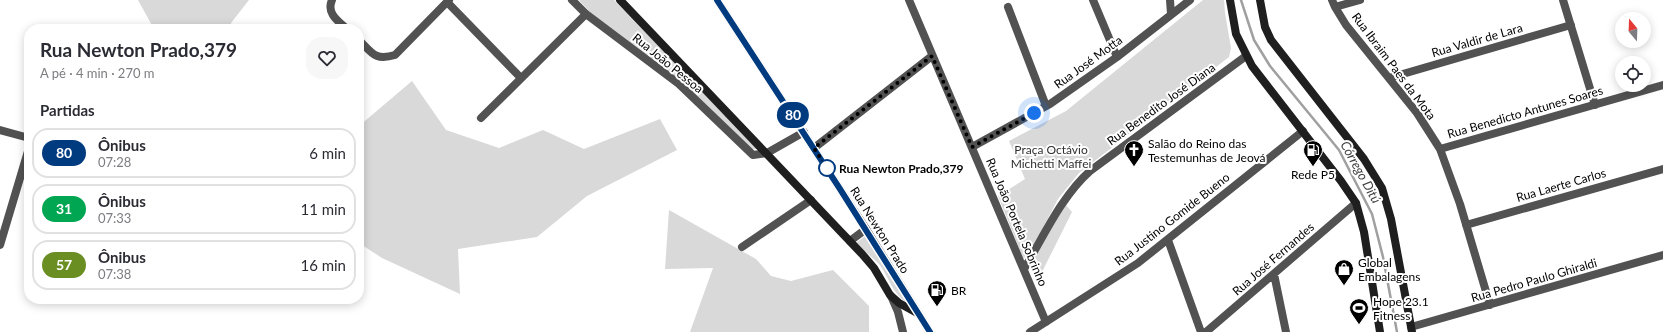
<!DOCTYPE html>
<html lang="pt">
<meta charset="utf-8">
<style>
body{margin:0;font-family:Lato,sans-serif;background:#f7f7f7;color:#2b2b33;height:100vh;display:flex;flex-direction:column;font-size:15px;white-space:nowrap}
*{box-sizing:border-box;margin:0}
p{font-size:13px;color:#7c7c81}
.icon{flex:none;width:22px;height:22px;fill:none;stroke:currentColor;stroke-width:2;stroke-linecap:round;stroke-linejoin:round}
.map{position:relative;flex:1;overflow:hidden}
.panel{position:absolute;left:24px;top:24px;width:340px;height:280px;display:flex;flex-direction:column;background:#fff;border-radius:16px;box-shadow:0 2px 10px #0003}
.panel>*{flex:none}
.badge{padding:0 8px;border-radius:13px;font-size:14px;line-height:26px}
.needle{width:26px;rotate:341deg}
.tools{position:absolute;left:1615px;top:12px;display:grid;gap:8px}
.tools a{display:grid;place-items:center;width:36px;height:36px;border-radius:50%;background:#fff;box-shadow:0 2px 10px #0003;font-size:20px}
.you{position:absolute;width:20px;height:20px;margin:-10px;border:3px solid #fff;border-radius:50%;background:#1a73e8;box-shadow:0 0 0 6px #1a73e833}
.map>.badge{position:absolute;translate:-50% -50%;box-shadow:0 0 0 2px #fff}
h2{padding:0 16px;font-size:15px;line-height:36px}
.round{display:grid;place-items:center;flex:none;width:42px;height:42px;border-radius:16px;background:#f7f7f7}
.overview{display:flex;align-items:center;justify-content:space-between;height:68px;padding:0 16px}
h1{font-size:19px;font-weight:700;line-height:30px}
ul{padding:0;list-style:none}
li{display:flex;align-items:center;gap:12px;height:50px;margin:0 8px 6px;padding:0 8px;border:2px solid #e1e1e2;border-radius:16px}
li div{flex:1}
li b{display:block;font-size:15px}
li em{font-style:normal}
li .badge{min-width:44px;font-weight:700;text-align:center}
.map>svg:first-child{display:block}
.green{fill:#d9d9d9}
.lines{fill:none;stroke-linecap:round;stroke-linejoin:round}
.stream{stroke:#a0a0a0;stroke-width:2.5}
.street{stroke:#525252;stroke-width:8}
.secondary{stroke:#1f1f1f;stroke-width:8}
.line-casing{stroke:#fff;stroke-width:9}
.line{stroke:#003b80;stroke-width:6}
.walk{stroke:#000;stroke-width:4;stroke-dasharray:0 7.2}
.stop-dot{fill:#fff;stroke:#003b80;stroke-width:2}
.labels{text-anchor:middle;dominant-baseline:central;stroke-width:4;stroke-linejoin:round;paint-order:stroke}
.street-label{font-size:12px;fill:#000;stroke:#fff}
.poi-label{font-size:12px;fill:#000;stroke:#fff;text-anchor:start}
.park-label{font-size:12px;fill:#303030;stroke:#fff}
.stop-label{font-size:12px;font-weight:bold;fill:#000;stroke:#fff;text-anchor:start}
.water-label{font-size:13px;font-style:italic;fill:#414141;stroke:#fff}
</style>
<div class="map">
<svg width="1663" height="332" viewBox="0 0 1663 332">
<rect width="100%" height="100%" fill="#fff"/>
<!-- green -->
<path class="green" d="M138 0H249L231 23V29H154Z
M579 0H614L756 147V149H752L681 81 589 11Z
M1203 0H1224L1225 13 1231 48 1229 57 1079 173 1058 199 1031 251 1027 257 1023 258 998 196 1025 179 1009 141 1066 111Z
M412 81 446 130 499 148 543 130 584 149 660 119 677 150 587 196 537 237 458 249 460 294 382 258 359 243V126Z
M1066 205 1072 212 1041 274 1036 279 1029 265Z
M669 210 756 259 771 276 791 281 833 270 869 306V332H690L713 268 665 269Z
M865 236 906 302C892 293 889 277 879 264 873 258 863 250 856 243Z"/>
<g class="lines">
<!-- stream -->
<path class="stream" d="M1241 0 1254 40 1270 66 1339 150 1372 214 1383 257 1397 332"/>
<!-- street -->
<path class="street" d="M332 0C326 13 338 21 347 29
M572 0 586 14 679 84 753 155 767 153 804 132
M909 0 1046 322
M1093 0 1117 57
M1170 0 1171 14
M1332 0 1335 7 1346 25 1417 113 1440 149 1460 204 1490 305
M1563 0 1595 105
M447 2 521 78
M1008 7 1046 106
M1335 7 1360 0
M359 40C372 53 375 61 395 55L449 0
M1389 78 1571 25
M481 118 586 14
M0 130 29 138
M972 147 1050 104 1117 57 1190 0
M814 148 932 56
M1440 149 1663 85
M1466 225 1663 169
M1168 240 1201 332
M850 241 866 229
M0 245 29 148
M742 247 811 200
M1024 269C1044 236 1061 197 1090 171L1246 56
M1274 274 1286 332
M891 296 898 312 903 332
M1411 327 1663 255
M1030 332 1138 263 1303 131
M1206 332 1356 203"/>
<!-- secondary -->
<path class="secondary" d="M620 0 862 254 874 268 890 295 899 303 919 314
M717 0 866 229 930 332
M1230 0 1236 34 1252 66 1341 181 1356 203 1364 232 1380 332
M1260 0 1265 27 1271 40 1364 159 1382 188 1391 219 1412 332"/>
</g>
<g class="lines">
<defs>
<path id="line" d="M717 0 840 189 930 332"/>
</defs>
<!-- line casing -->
<use href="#line" class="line-casing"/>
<!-- line -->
<use href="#line" class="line"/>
<!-- walk -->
<path class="walk" d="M827 168 814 148 932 56 972 147 1034 113"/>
</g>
<!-- icons -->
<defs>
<symbol id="church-pin" viewBox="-11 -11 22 30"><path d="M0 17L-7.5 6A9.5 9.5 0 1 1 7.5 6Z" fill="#000" stroke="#fff"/><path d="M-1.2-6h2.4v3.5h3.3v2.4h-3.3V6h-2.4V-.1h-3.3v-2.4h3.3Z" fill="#fff"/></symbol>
<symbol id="fuel-pin" viewBox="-11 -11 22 30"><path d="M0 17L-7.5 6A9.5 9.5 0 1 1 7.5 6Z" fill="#000" stroke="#fff"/><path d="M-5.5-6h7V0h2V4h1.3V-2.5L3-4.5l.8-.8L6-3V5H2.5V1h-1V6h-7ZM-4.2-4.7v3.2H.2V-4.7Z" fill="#fff"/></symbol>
<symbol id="shop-pin" viewBox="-11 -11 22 30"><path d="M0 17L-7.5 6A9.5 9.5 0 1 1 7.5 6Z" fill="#000" stroke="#fff"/><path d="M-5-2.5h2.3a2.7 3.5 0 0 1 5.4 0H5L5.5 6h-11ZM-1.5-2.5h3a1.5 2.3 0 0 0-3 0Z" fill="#fff"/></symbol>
<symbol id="stadium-pin" viewBox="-11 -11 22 30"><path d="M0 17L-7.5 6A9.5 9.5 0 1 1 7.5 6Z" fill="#000" stroke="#fff"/><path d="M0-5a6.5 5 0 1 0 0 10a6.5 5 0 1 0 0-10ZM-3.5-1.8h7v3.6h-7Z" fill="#fff"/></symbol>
</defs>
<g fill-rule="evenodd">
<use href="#church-pin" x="1123" y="139" width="22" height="30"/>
<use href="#fuel-pin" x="1302" y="139" width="22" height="30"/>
<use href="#shop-pin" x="1333" y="258" width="22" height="30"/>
<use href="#fuel-pin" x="926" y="279" width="22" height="30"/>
<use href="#stadium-pin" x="1348" y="297" width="22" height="30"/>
</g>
<!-- markers -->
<circle class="stop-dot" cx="827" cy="168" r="8"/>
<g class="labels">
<!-- street labels -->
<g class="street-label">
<text transform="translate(1477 40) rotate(-16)">Rua Valdir de Lara</text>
<text transform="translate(1088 62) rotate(-36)">Rua José Motta</text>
<text transform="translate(668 63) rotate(39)">Rua João Pessoa</text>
<text transform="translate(1394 66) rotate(53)">Rua Ibraim Paes da Mota</text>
<text transform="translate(1161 104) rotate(-36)">Rua Benedito José Diana</text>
<text transform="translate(1525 112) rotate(-16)">Rua Benedicto Antunes Soares</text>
<text transform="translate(1561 185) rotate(-16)">Rua Laerte Carlos</text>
<text transform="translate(1172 219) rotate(-38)">Rua Justino Gomide Bueno</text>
<text transform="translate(1017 222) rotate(67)">Rua João Portela Sobrinho</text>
<text transform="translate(880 230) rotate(58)">Rua Newton Prado</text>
<text transform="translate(1273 259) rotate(-41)">Rua José Fernandes</text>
<text transform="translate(1534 280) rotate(-16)">Rua Pedro Paulo Ghiraldi</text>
</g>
<!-- poi labels -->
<g class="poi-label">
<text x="1148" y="143">Salão do Reino das<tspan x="1148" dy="14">Testemunhas de Jeová</tspan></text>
<text x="1313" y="174" text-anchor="middle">Rede P5</text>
<text x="1358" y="262">Global<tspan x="1358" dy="14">Embalagens</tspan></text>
<text x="951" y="290">BR</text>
<text x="1373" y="301">Hope 23.1<tspan x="1373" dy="14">Fitness</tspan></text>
</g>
<!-- park labels -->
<g class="park-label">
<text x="1051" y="149">Praça Octávio<tspan x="1051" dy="14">Michetti Maffei</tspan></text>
</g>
<!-- stop labels -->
<g class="stop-label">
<text x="839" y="168">Rua Newton Prado,379</text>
</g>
<!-- water labels -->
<g class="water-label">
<text transform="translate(1361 172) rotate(61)">Córrego Ditú</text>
</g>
</g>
</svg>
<div class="tools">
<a><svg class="needle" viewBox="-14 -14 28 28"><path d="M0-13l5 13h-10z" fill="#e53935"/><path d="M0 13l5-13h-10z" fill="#7c7c81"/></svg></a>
<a><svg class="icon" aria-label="locate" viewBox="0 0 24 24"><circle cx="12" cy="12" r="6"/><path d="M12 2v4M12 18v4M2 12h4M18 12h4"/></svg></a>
</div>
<div class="you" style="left:1034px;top:113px"></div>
<b class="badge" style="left:793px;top:115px;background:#003b80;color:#fff">80</b>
<section class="panel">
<div class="overview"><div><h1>Rua Newton Prado,379</h1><p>A pé · 4 min · 270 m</p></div><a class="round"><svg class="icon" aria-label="heart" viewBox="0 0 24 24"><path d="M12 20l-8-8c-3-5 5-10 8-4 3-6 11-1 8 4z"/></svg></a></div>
<h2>Partidas</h2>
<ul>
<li><span class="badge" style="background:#003b80;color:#fff">80</span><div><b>Ônibus</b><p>07:28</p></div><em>6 min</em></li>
<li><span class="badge" style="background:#00a651;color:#fff">31</span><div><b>Ônibus</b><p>07:33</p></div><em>11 min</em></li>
<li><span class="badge" style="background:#6b8e23;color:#fff">57</span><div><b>Ônibus</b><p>07:38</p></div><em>16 min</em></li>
</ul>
</section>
</div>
